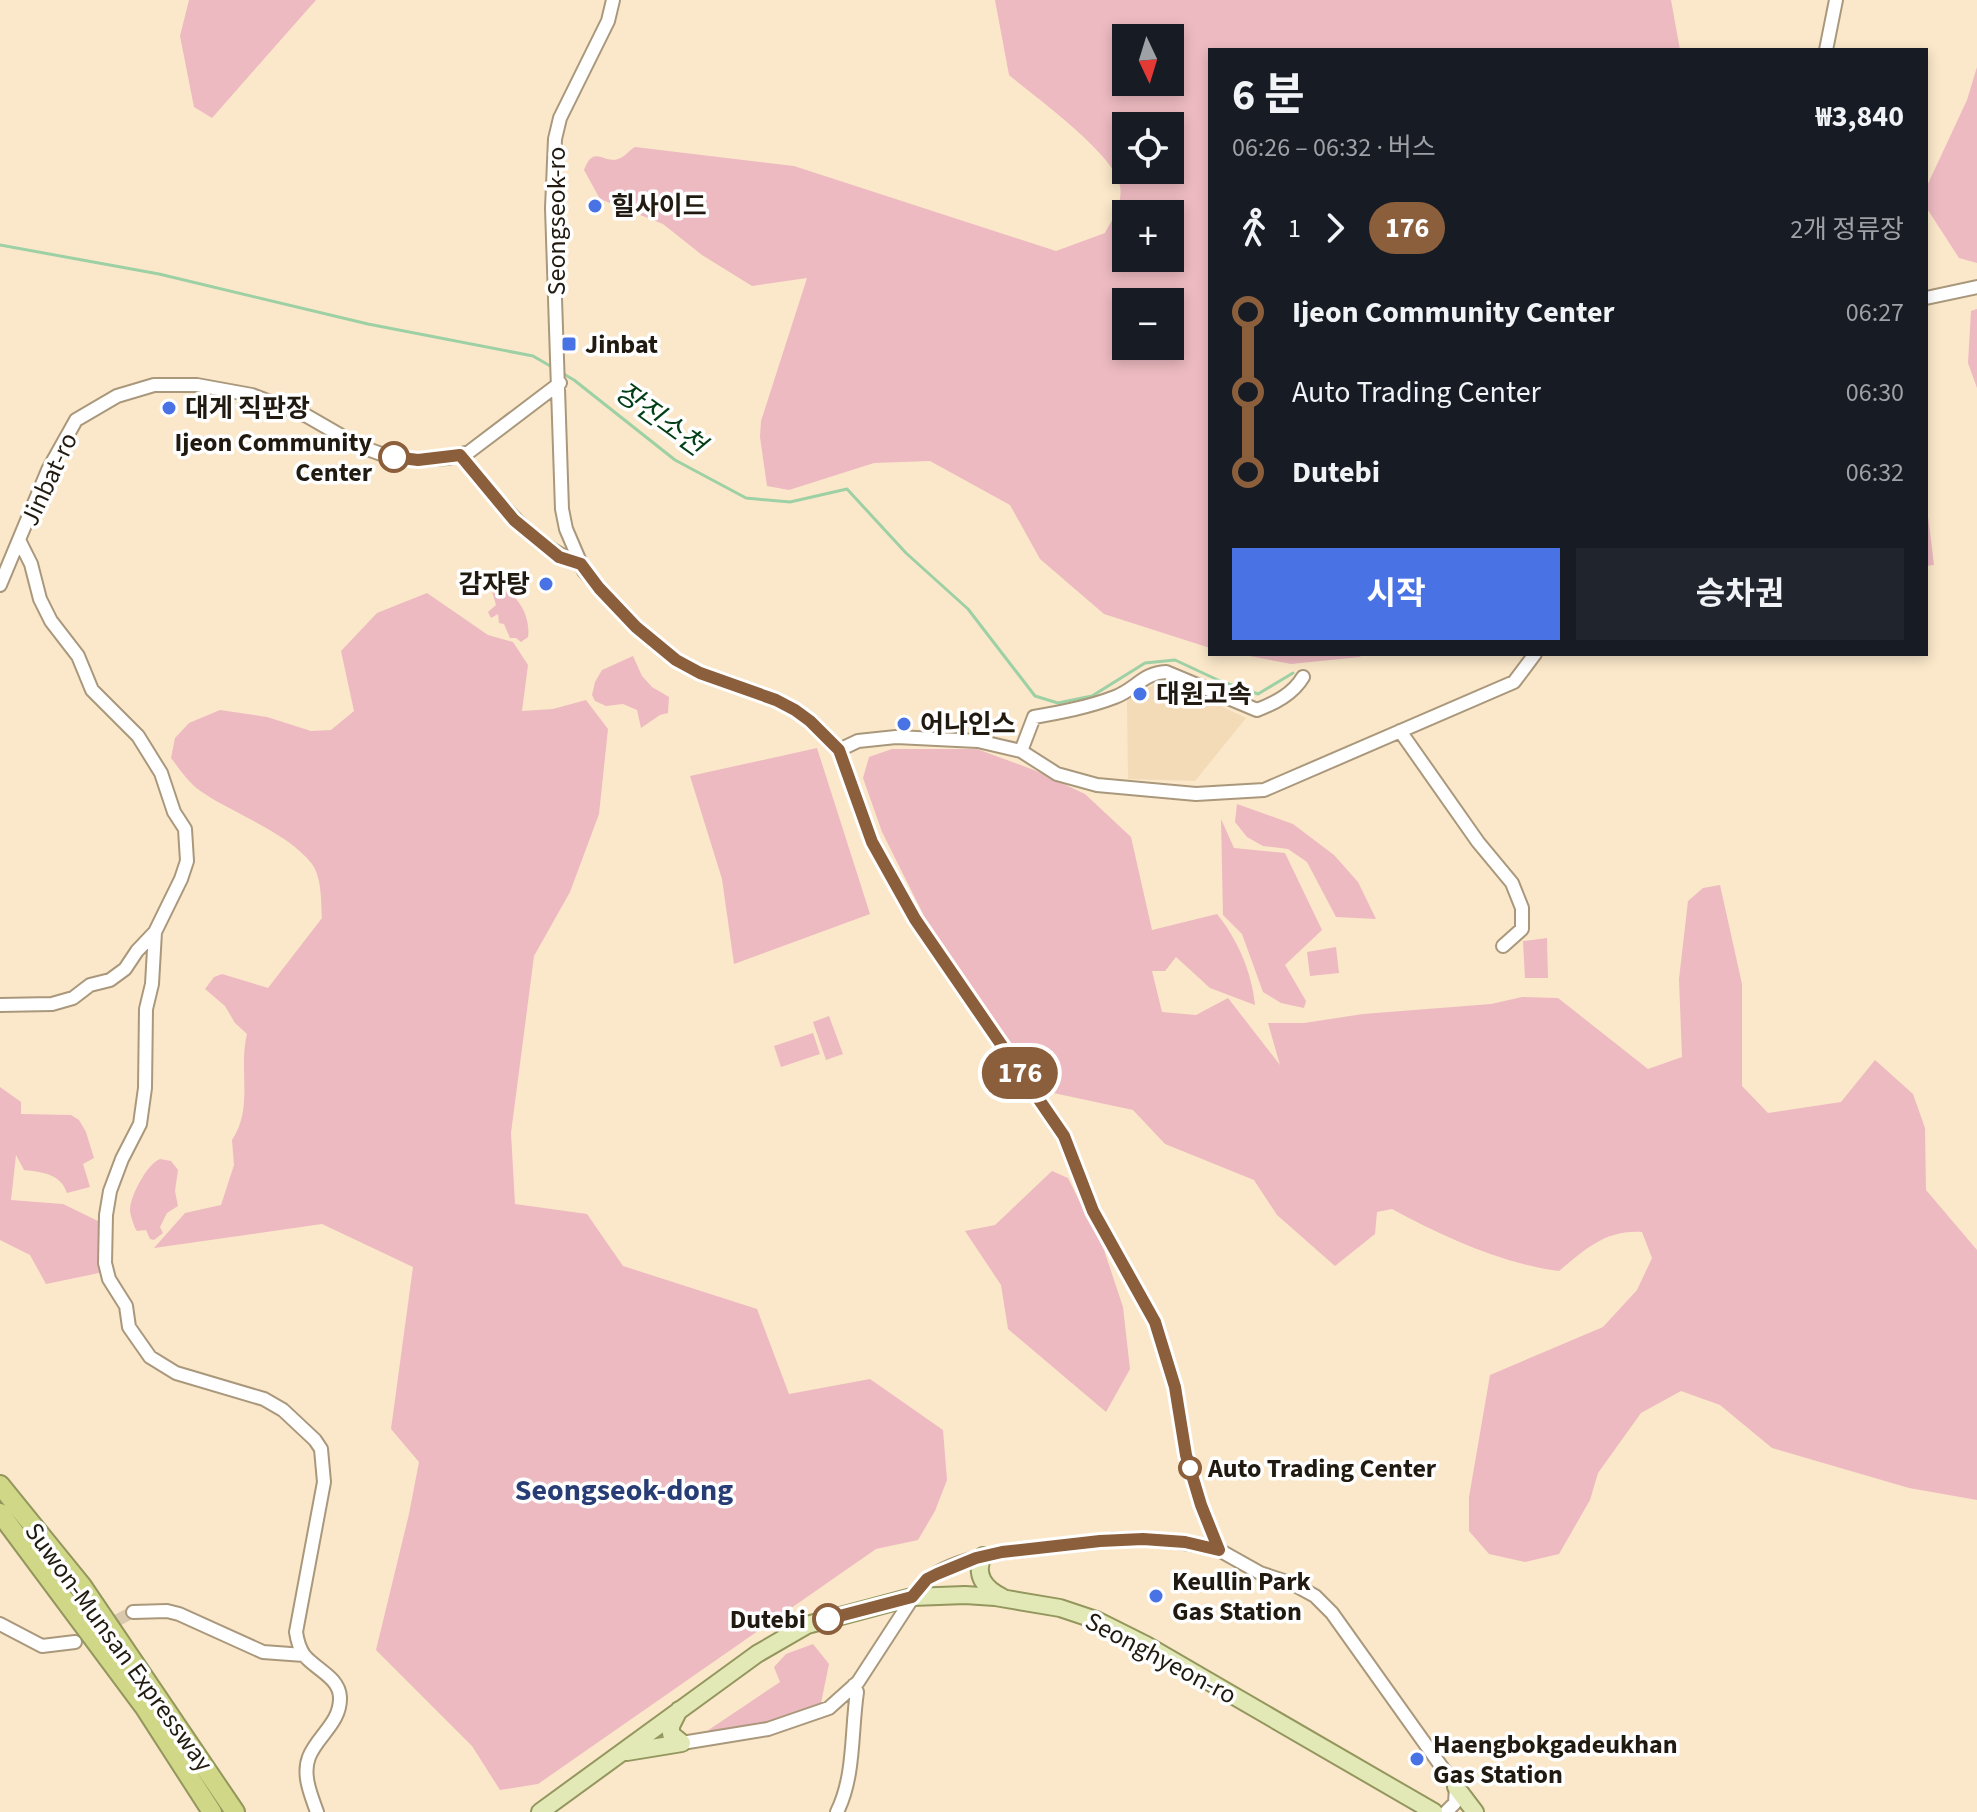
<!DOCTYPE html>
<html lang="ko">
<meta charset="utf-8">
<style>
body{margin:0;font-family:"Source Sans 3","Noto Sans KR",sans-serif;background:#20242c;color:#f1f3f6;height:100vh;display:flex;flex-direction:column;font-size:30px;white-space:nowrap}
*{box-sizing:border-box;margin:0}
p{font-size:26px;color:#9ea1a6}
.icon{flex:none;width:44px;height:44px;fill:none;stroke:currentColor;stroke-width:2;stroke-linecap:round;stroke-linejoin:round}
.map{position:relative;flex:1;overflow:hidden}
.details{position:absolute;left:1208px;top:48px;width:720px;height:608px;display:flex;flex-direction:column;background:#171b24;border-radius:0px;box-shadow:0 4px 12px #0003}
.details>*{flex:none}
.badge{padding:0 16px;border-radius:26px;font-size:28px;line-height:52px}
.needle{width:52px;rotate:176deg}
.fabs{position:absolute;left:1112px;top:24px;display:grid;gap:16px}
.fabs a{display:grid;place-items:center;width:72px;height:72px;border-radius:0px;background:#171b24;box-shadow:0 4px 12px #0003;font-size:40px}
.map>.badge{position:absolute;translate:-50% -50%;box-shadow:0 0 0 4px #fff}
.legs{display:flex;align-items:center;gap:12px;height:88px;padding:0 24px;font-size:26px}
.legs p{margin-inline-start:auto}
.headline{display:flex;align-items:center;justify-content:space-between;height:136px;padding:0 24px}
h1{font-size:44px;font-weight:700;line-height:60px}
.primary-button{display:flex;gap:16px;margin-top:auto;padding:16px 24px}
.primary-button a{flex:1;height:92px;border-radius:0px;background:#4972e5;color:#fff;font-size:32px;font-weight:700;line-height:92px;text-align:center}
.primary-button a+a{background:#20242c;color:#f1f3f6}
ul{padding:0 24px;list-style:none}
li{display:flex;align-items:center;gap:28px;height:80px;font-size:30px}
li i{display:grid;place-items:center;width:12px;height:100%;margin:0 10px;background:currentColor}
li i::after{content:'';width:20px;height:20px;margin:-10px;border:6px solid;border-radius:50%;background:#171b24}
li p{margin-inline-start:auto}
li:first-child i{background:linear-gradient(#0000 50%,currentColor 0)}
li:last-child i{background:linear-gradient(currentColor 50%,#0000 0)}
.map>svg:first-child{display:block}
.built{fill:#f2dbb6}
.green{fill:#edbac1;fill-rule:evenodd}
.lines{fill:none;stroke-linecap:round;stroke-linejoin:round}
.stream{stroke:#9dd0a4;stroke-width:3}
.minor-tunnel{stroke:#dac9ae;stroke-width:12;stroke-dasharray:12 6;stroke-linecap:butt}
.minor-casing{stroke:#aa987c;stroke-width:16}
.major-casing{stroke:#93965d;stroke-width:20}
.highway-casing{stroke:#93965d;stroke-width:22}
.minor{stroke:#fff;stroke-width:12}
.major{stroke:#e3e8b7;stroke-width:16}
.highway{stroke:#d0d887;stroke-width:18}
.line-1-casing{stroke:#fff;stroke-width:18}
.line-1{stroke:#8b5e3c;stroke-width:12}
.poi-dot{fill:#4972e5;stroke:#fff;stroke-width:3}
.stop-1-dot{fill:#fff;stroke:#8b5e3c;stroke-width:4}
.labels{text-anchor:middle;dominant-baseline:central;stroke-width:7;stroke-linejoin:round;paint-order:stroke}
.poi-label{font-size:26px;font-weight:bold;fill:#211a10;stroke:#fff;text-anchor:start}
.street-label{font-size:26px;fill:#211a10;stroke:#fff}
.stop-label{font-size:26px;font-weight:bold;fill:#211a10;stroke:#fff;text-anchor:end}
.water-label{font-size:28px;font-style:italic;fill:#033f16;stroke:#fff}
.quarter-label{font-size:30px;font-weight:bold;fill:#283d75;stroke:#fff}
</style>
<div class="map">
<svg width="1977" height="1812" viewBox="0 0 1977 1812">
<rect width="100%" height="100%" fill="#fbe8ca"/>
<!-- built -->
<path class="built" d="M1164 679 1246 718 1195 781 1128 779 1127 699Z"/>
<!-- green -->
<path class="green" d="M189 0H316L212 118 194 107 180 36Z
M995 0H1671L1680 50H1210V648L1104 614 1040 559 1010 505 930 461 874 463 789 490 767 486 760 437 761 421 807 278 752 286 702 255 663 224 600 199 584 170C594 144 603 164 618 159 625 157 628 151 635 147L794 166 1056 251 1105 233C1113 218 1123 204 1120 186 1115 154 1035 97 1009 75ZM1126 38H1170V82H1126ZM1126 126H1170V170H1126ZM1126 214H1170V258H1126ZM1126 302H1170V346H1126Z
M1977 67V263L1959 258 1926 207V188L1967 100Z
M1977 309V388L1968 363 1971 311Z
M1926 500 1934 565 1926 566Z
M499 589C518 592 531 618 528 637L521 642 516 638H510L504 624 499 623 498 614 491 618 488 612 496 605 492 591Z
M427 593 488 635 513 642 528 665 522 711 553 709 586 700 608 729 599 814 570 892 534 956 511 1133 515 1204 587 1214 623 1266 757 1309 789 1394 870 1379 943 1430 947 1480 935 1511 918 1540 876 1549 538 1784 500 1790 472 1746 376 1650 409 1514 419 1462 391 1429 413 1267 322 1224 154 1248 185 1213 221 1205 234 1165 232 1140C254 1107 238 1070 247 1034L235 1023 225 1006 205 989 214 977 222 974 268 988 322 918C321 902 322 878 312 864 288 832 231 813 199 790 188 782 179 768 171 758L175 738 189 723 220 710 267 717 311 731 331 730 354 711 341 651 377 613Z
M1239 654H1362L1360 657 1291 664Z
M633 656 642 676 652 687 669 697 668 713 660 715 641 728 637 710 623 704 606 706 595 701 592 695 595 682 602 670Z
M817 748 870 914 734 964 722 879 690 776Z
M892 749H977L1034 770 1085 794 1131 837 1152 930 1217 914C1238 940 1252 973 1255 1005L1210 988 1176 957 1165 971H1152L1162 1012 1196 1015 1228 998 1280 1065 1268 1023H1304L1363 1014 1491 1004 1522 997 1558 998 1648 1069 1682 1057 1679 979 1688 901 1703 888 1720 885 1742 984V1086L1768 1113 1841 1102 1875 1060 1913 1094 1925 1128 1926 1190 1977 1250V1500L1909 1488 1772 1448 1720 1405 1681 1391 1641 1413 1598 1473 1590 1500 1559 1554 1525 1562 1489 1554 1469 1531V1497L1490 1375 1603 1327 1637 1290 1652 1258 1642 1232C1605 1230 1586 1249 1559 1271 1500 1263 1444 1237 1392 1209L1377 1212 1375 1234 1335 1266 1277 1215 1254 1180 1165 1144 1133 1110 1044 1091 924 916 882 832 863 778 869 757Z
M1237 804 1293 824 1334 855 1358 882 1376 919 1336 917 1307 862 1288 849 1263 846 1247 837 1235 822Z
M1221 819 1234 848 1285 853 1322 930 1285 965 1306 1001 1304 1008 1281 1003 1263 992 1242 934 1223 915Z
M1547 938 1548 978H1525L1523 941Z
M1336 947 1339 973 1310 976 1307 952Z
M829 1016 843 1054 826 1060 813 1022Z
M813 1033 820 1054 781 1067 774 1046Z
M0 1087 21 1102V1114L71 1115 79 1120 86 1132 94 1158 83 1164 90 1187 67 1193C61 1174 43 1172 24 1170L16 1155 11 1200 63 1204 98 1221 99 1273 46 1284 30 1255 0 1240Z
M160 1159 171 1161 178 1170 175 1191 178 1206 167 1213 160 1227 163 1233 154 1240 150 1239 146 1230 137 1231 135 1228C133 1222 130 1215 130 1209 131 1195 147 1164 160 1159Z
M1052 1171 1068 1178 1104 1250 1123 1307 1130 1369 1106 1412 1008 1329 1001 1285 965 1231 995 1225Z
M813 1644 829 1664 821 1703 768 1724 707 1731 780 1682 774 1667 786 1654Z"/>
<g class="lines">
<!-- stream -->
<path class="stream" d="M0 245 159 274 368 324 533 356 552 367
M562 373 574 380 675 460 746 498 790 502 847 489 906 553 968 609 1035 696 1058 703 1092 696 1145 663 1175 660 1220 681 1258 694 1293 673"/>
<!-- minor-tunnel -->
<path class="minor-tunnel" d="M85 1637 133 1612"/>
<defs>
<path id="minor" d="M613 0 608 21 560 118 555 139 552 208 562 509 566 529 584 571 636 627 676 660 700 673 776 700 795 710 810 721 839 750 872 842 915 919 1064 1136 1093 1211 1155 1322 1175 1387 1186 1455 1201 1505 1219 1550 1260 1573 1293 1584 1315 1596 1332 1613 1456 1787 1455 1803 1446 1812
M1826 50 1836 0
M1926 298 1977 287
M460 455C495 496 529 545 581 564
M0 585 48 470 76 420 117 396 154 385H197L252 395 307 416 359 446 384 455 418 460 448 458 469 452 560 383
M1400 731 1478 842 1512 883 1522 908V929L1503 946
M839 750 858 741 896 737 978 741 1021 751 1057 774 1097 785 1196 794 1264 790 1514 682 1535 654
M1021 751 1034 717C1062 712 1089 707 1115 697 1136 689 1143 673 1166 672L1257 710C1275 703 1293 694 1303 677
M155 932 152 984 146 1009 145 1088 140 1124 122 1159 110 1191 106 1215 105 1263 109 1279 126 1306 129 1327 150 1357 176 1373 264 1399 283 1410 315 1440 321 1449 324 1482 296 1632C297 1639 300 1649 304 1655 315 1669 339 1677 340 1697 341 1723 317 1736 309 1757 302 1775 311 1795 317 1812
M0 1005 52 1004 73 998 90 985 110 980 125 969 137 951 155 932 181 879 187 861 185 829 174 812 161 773 138 736 92 690 78 656 51 621 40 599 31 564 20 542
M133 1612 167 1611 179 1614 263 1652 304 1655
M0 1624 42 1646 75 1642
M682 1743 768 1729 829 1708 858 1682 921 1585C954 1553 1018 1551 1061 1546 1089 1542 1118 1538 1146 1539 1171 1540 1194 1544 1219 1550
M837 1812C855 1776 851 1732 857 1692L854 1685"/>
<path id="major" d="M983 1556C974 1575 985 1589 1002 1597
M627 1752 682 1743 671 1734V1726L679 1710
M1456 1787 1475 1812
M540 1812 757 1654 807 1625 912 1597 965 1595 995 1597 1060 1608 1096 1620 1146 1645 1434 1812"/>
<path id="highway" d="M0 1485 82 1586 235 1812
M0 1513 145 1708 212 1812"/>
</defs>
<!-- minor casing -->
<use href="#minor" class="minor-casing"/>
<!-- major casing -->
<use href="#major" class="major-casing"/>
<!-- highway casing -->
<use href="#highway" class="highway-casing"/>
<!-- minor -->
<use href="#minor" class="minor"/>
<!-- major -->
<use href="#major" class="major"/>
<!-- highway -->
<use href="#highway" class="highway"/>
</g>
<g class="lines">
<defs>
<path id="line-1" d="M394 457 418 460 460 455 514 520 559 557 581 564 599 588 636 627 676 660 700 673 776 700 795 710 810 721 839 750 872 842 915 919 1064 1136 1093 1211 1155 1322 1175 1387 1186 1455 1201 1505 1219 1550 1185 1542 1143 1539 1100 1541 1002 1552 976 1558 937 1574 927 1579 912 1597 828 1619"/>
</defs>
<!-- line-1 casing -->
<use href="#line-1" class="line-1-casing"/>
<!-- line-1 -->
<use href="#line-1" class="line-1"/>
</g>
<!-- markers -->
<g class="poi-dot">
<circle cx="595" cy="206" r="8"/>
<rect x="561" y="336" width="16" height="16" rx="4"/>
<circle cx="169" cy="408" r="8"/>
<circle cx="546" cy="584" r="8"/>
<circle cx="1140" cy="694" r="8"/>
<circle cx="904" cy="724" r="8"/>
<circle cx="1156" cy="1596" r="8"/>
<circle cx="1417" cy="1759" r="8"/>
</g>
<g class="stop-1-dot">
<circle cx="394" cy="457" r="14"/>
<circle cx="1190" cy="1468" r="10"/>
<circle cx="828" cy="1619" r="14"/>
</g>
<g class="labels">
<!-- poi labels -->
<g class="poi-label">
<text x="611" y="206">힐사이드</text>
<text x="585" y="344">Jinbat</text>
<text x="185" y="408">대게 직판장</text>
<text x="530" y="584" text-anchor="end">감자탕</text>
<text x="1156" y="694">대원고속</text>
<text x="920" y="724">어나인스</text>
<text x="1172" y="1581">Keullin Park<tspan x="1172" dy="30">Gas Station</tspan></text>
<text x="1433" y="1744">Haengbokgadeukhan<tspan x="1433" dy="30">Gas Station</tspan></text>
</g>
<!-- street labels -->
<g class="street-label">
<text transform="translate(556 221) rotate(-90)">Seongseok-ro</text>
<text transform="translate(49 479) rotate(-65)">Jinbat-ro</text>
<text transform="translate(119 1647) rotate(54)">Suwon-Munsan Expressway</text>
<text transform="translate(1161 1658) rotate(28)">Seonghyeon-ro</text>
</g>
<!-- stop labels -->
<g class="stop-label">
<text x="372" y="442">Ijeon Community<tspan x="372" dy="30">Center</tspan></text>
<text x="1208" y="1468" text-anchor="start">Auto Trading Center</text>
<text x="806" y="1619">Dutebi</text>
</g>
<!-- water labels -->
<g class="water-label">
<text transform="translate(660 419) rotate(36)">장진소천</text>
</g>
<!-- quarter labels -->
<g class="quarter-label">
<text x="624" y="1490">Seongseok-dong</text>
</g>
</g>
</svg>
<div class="fabs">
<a><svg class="needle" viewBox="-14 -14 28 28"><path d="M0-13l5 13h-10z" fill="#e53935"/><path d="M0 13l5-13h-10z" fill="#9ea1a6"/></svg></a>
<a><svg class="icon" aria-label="locate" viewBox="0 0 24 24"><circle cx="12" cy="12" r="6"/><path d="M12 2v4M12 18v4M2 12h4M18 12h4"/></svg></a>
<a>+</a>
<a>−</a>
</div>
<b class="badge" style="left:1020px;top:1073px;background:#8b5e3c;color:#fff">176</b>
<section class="details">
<div class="headline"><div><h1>6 분</h1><p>06:26 – 06:32 · 버스</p></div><b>₩3,840</b></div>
<div class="legs"><svg class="icon" aria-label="walk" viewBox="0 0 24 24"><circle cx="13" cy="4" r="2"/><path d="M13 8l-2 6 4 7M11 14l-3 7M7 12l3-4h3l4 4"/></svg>1<svg class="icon" aria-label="forward" viewBox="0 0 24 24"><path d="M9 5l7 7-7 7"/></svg><b class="badge" style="background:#8b5e3c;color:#fff">176</b><p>2개 정류장</p></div>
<ul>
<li><i style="color:#8b5e3c"></i><b>Ijeon Community Center</b><p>06:27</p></li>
<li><i style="color:#8b5e3c"></i><span>Auto Trading Center</span><p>06:30</p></li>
<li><i style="color:#8b5e3c"></i><b>Dutebi</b><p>06:32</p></li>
</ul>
<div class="primary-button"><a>시작</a><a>승차권</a></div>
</section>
</div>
